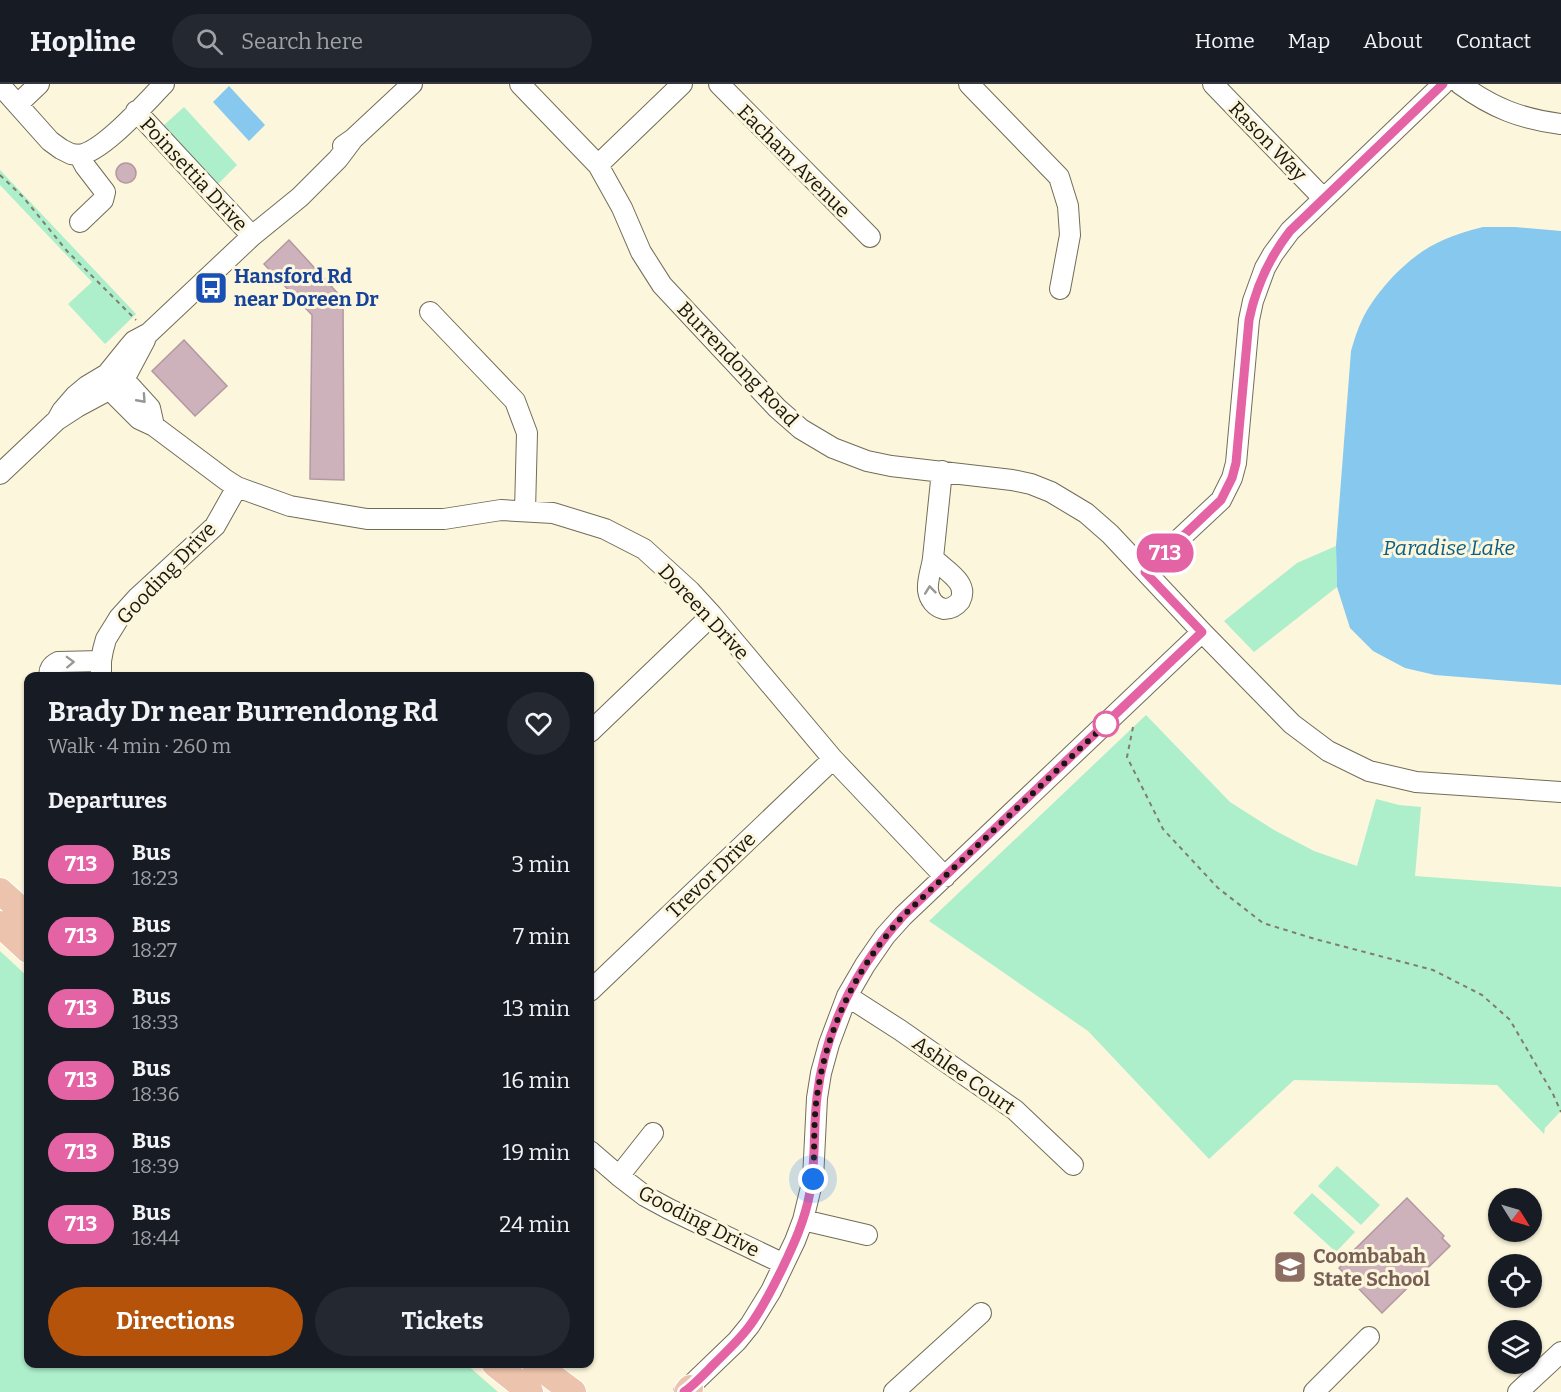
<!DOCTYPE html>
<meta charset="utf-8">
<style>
body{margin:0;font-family:Bitter,serif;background:#242831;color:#f1f3f6;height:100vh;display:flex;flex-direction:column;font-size:22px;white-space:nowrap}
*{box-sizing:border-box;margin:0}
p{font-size:20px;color:#9ea1a6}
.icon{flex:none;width:33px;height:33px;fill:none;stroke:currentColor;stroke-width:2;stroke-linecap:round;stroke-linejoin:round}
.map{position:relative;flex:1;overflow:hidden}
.details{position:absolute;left:24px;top:588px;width:570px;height:696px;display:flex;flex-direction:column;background:#171b24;border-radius:12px;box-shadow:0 2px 4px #0004}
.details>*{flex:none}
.badge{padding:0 12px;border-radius:20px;font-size:21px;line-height:39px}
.needle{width:39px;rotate:127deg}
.fabs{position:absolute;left:1488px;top:1104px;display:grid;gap:12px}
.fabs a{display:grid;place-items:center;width:54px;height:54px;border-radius:50%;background:#171b24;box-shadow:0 2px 4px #0004;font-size:30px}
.you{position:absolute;width:30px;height:30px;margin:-15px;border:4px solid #fff;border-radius:50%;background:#1a73e8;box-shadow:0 0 0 9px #1a73e833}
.map>.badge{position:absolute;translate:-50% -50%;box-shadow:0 0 0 3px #fff}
h2{padding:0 24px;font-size:22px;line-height:54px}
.round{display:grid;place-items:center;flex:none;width:63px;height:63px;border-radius:32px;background:#242831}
.overview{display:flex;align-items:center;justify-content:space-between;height:102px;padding:0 24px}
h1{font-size:28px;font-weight:700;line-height:45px}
.action{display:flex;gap:12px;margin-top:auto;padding:12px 24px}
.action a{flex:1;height:69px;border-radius:36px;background:#b45309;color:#fff;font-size:24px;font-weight:700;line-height:69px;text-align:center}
.action a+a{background:#242831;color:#f1f3f6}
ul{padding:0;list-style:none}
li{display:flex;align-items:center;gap:18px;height:72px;padding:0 24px}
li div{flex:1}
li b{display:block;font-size:22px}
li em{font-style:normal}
li .badge{min-width:66px;font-weight:700;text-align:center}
header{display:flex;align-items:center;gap:36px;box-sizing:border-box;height:84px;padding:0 30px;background:#171b24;border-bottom:2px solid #363941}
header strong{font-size:28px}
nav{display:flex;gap:33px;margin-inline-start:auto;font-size:21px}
.search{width:420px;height:54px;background:#242831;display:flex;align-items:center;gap:15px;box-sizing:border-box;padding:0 21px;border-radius:33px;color:#9ea1a6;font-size:22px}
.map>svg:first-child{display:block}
.green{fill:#adeecb}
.water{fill:#86c8ee}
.building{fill:#ceb2bb;stroke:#b298a0;stroke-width:1.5}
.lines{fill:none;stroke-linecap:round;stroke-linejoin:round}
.minor-casing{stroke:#726d57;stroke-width:22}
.major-casing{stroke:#fff;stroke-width:28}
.path{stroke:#817d6d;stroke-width:2;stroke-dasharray:4.5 4.5;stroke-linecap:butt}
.minor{stroke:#fff;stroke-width:20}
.major{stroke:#ecc4ad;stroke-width:26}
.oneway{stroke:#989793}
.line-casing{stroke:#fff;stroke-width:14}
.line{stroke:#e463a4;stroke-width:9}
.walk{stroke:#19170f;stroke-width:6;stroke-dasharray:0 10.8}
.stop-dot{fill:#fff;stroke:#e463a4;stroke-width:3}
.labels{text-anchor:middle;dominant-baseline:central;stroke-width:6;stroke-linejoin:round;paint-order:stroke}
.street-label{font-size:20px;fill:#19170f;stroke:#fcf6dd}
.transit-label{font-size:20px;font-weight:bold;fill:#164399;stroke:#fcf6dd;text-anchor:start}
.education-label{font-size:20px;font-weight:bold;fill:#785e54;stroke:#fcf6dd;text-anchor:start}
.water-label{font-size:21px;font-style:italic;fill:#0c5f83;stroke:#fcf6dd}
</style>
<header>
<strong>Hopline</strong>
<div class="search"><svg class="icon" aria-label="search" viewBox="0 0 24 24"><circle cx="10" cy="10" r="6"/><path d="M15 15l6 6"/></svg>Search here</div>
<nav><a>Home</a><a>Map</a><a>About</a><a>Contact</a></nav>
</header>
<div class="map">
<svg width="1561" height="1308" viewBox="0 0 1561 1308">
<rect width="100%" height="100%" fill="#fcf6dd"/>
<!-- green -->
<path class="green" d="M184 23 237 81 218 100 163 42Z
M0 86 136 230 105 260 68 220 92 198 0 101Z
M1336 462 1337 503 1254 568 1224 537 1297 479Z
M1146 631 1230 718 1274 746 1314 767 1357 782 1376 715 1399 721 1421 723 1415 792 1561 803V1027L1545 1044 1544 1050 1497 1001 1294 996 1209 1075 1088 947 929 837Z
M0 867 28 893V1280H466L498 1308H0Z
M1337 1082 1380 1121 1361 1141 1318 1102Z
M1312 1109 1355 1148 1336 1168 1293 1129Z"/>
<!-- water -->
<path class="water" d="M229 2 265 41 249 57 213 18Z
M1483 143H1515L1561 147V601L1435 591 1405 584 1373 567 1350 544 1337 503 1336 462 1351 267C1354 257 1357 246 1362 236 1374 211 1399 183 1423 167 1441 155 1462 148 1483 143Z"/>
<!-- building -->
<path class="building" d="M116 89a10 10 0 1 1 20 0a10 10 0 1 1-20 0Z
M289 156 343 215 344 396 310 395 312 231 264 180Z
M184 256 227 302 195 332 152 287Z
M1407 1114 1444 1152 1442 1154 1450 1162 1382 1229 1339 1184 1348 1175 1347 1173Z"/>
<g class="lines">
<defs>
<path id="minor" d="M520 0 598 81 622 124 641 168 662 201 777 324 801 345 833 364 867 377 891 382 1012 396 1031 400 1051 408 1086 429 1110 450 1202 548 1292 640 1328 667 1369 687 1416 698 1561 708
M719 0 870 153
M969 0 1059 93 1068 122 1070 151 1060 205
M1213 0 1323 114
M1460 0C1493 24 1521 35 1561 40
M0 1 50 57 61 65 71 70 79 71 85 82 105 108 103 116 80 138
M18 20 39 0
M136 27 252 152
M343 62 353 55 412 0
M79 71C103 68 146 18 164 0
M598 81 682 0
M430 228 515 317 527 349 525 427
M111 294 118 301 130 302 150 324 154 342
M118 301 116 312 139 335 154 342 226 396 237 403 290 422 367 435H444L501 426 553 429 605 445 644 465 690 507 712 531 833 675 945 793
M57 336 62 327 75 312 87 302 107 290 128 264 134 257 149 249 252 152 300 113 338 75 353 55
M0 390 57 336 77 323 118 301 128 288 145 256
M933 474C944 486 970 498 960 517 956 522 951 525 944 525 935 523 929 515 928 506 927 495 932 484 933 474 936 445 939 416 942 387
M1145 487 1221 416 1232 394 1236 379 1249 236 1253 217 1265 184 1273 170 1290 147 1443 0
M50 592C48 586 52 581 58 578L101 577
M101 592V577L103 566 106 555 119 534 138 513 215 442 237 403
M590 648 712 531
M590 907 833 675
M847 912 900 946 1015 1026 1073 1081
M590 1067 619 1092 645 1112 669 1125 784 1180
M619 1092 653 1049
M803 1136 867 1151
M684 1308 737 1257 750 1241 771 1207 795 1157 803 1136 813 1095 817 1014 821 989 829 960 847 912 865 881 885 852 903 832 1202 548
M894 1308 981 1229
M1314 1308 1369 1253
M1518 1308 1561 1268"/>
<path id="major" d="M0 807 28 832
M0 840 28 866
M495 1280 530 1308
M535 1280 573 1308
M687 1308 690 1304"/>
</defs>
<!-- minor casing -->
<use href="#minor" class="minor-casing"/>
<!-- major casing -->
<use href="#major" class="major-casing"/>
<!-- path -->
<path class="path" d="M0 91 23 113 67 167 136 236
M1133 643 1127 673 1163 745 1218 804 1263 839 1315 855 1433 886 1482 911 1510 936 1553 1010 1561 1028"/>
<!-- minor -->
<use href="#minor" class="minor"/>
<!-- major -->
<use href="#major" class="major"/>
</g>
<!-- one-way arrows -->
<defs><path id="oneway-chevron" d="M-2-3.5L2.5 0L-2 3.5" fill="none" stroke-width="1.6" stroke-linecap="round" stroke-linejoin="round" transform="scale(1.5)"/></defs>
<g class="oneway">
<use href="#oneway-chevron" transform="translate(142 315) rotate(48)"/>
<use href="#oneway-chevron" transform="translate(930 506) rotate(-96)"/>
<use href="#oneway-chevron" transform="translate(70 578) rotate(-2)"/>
</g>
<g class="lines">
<defs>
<path id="line" d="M684 1308C695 1300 704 1290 714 1280 726 1268 738 1257 748 1244 762 1226 772 1205 782 1185 794 1160 805 1136 810 1108 816 1077 813 1045 817 1013 825 944 857 883 903 832L1202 548 1145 488 1221 416 1232 394 1236 379 1249 236C1256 202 1269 174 1290 147L1443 0"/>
</defs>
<!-- line casing -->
<use href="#line" class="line-casing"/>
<!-- line -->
<use href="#line" class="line"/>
<!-- walk -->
<path class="walk" d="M813 1095C815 1067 813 1039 817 1012 827 943 857 883 903 832L1106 640"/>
</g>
<!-- icons -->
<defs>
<symbol id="bus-square" viewBox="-11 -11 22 22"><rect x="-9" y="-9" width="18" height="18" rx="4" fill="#1a4fb4" stroke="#fcf6dd"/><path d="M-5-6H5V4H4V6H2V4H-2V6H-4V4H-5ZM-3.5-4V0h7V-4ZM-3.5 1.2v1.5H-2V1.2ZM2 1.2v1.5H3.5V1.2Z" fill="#fff"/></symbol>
<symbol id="school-square" viewBox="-11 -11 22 22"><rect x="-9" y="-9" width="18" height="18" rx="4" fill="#8d6e63" stroke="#fcf6dd"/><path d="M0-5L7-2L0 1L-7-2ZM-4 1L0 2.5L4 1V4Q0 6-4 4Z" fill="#fff"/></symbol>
</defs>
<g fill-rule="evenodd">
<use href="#bus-square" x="192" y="185" width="38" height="38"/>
<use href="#school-square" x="1271" y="1164" width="38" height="38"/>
</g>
<!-- markers -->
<circle class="stop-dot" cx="1106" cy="640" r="12"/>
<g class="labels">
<!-- street labels -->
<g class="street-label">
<text transform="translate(1268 57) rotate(46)">Rason Way</text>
<text transform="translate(794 77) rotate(45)">Eacham Avenue</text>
<text transform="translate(194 90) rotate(47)">Poinsettia Drive</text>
<text transform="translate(738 280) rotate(46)">Burrendong Road</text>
<text transform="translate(166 489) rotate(-46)">Gooding Drive</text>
<text transform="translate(704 528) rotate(47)">Doreen Drive</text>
<text transform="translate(711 791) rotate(-44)">Trevor Drive</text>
<text transform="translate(964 991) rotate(35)">Ashlee Court</text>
<text transform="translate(699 1137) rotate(27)">Gooding Drive</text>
</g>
<!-- transit labels -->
<g class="transit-label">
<text x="234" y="192">Hansford Rd<tspan x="234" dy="23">near Doreen Dr</tspan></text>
</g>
<!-- education labels -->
<g class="education-label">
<text x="1313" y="1172">Coombabah<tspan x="1313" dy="23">State School</tspan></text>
</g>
<!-- water labels -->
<g class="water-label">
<text x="1449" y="464">Paradise Lake</text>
</g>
</g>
</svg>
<div class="fabs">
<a><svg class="needle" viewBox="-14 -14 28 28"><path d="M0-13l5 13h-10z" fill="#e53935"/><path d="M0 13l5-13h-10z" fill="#9ea1a6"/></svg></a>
<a><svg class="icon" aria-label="locate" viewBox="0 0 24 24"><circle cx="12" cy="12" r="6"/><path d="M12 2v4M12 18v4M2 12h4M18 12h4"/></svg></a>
<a><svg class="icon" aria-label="layers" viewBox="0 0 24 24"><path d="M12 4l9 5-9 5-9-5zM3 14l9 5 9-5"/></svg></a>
</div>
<div class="you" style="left:813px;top:1095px"></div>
<b class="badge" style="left:1165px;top:469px;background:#e463a4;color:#fff">713</b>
<section class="details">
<div class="overview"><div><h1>Brady Dr near Burrendong Rd</h1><p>Walk · 4 min · 260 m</p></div><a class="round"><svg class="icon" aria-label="heart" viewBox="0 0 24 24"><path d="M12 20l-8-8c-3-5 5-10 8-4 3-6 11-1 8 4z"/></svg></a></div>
<h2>Departures</h2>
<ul>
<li><span class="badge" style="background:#e463a4;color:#fff">713</span><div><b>Bus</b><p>18:23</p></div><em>3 min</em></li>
<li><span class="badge" style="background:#e463a4;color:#fff">713</span><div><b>Bus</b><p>18:27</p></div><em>7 min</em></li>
<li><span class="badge" style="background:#e463a4;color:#fff">713</span><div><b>Bus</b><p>18:33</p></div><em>13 min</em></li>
<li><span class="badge" style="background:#e463a4;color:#fff">713</span><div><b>Bus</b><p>18:36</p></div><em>16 min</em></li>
<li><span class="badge" style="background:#e463a4;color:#fff">713</span><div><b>Bus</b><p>18:39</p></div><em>19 min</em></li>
<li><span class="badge" style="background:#e463a4;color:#fff">713</span><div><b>Bus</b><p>18:44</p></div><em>24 min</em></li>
</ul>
<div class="action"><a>Directions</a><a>Tickets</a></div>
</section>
</div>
